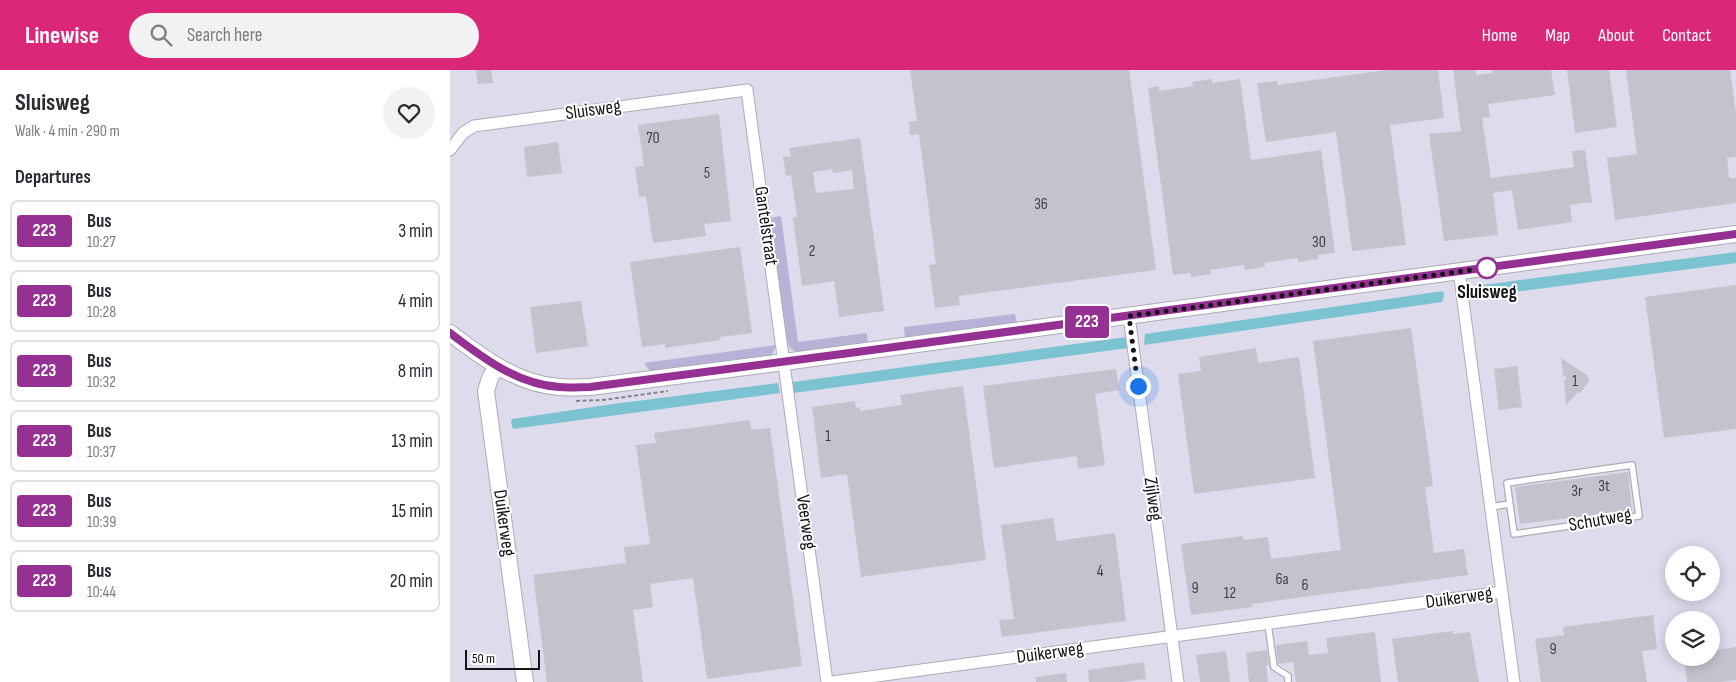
<!DOCTYPE html>
<meta charset="utf-8">
<style>
body{margin:0;font-family:"Sofia Sans Condensed",sans-serif;background:#f2f2f3;color:#2b2b33;height:100vh;display:flex;flex-direction:column;font-size:19px;white-space:nowrap}
*{box-sizing:border-box;margin:0}
p{font-size:16px;color:#7c7c81}
.icon{flex:none;width:28px;height:28px;fill:none;stroke:currentColor;stroke-width:2;stroke-linecap:round;stroke-linejoin:round}
.map{position:relative;flex:1;overflow:hidden}
.details{display:flex;flex-direction:column;background:#fff;width:450px}
.details>*{flex:none}
.badge{padding:0 10px;border-radius:4px;font-size:18px;line-height:32px}
.fabs{position:absolute;left:1215px;top:476px;display:grid;gap:10px}
.fabs a{display:grid;place-items:center;width:55px;height:55px;border-radius:50%;background:#fff;box-shadow:0 2px 12px #0003;font-size:25px}
.scale{position:absolute;left:15px;bottom:12px;width:75px;box-sizing:border-box;padding-left:5px;border:2px solid #141317;border-top:0;font-size:14px;line-height:18px;white-space:nowrap;color:#141317;-webkit-text-stroke:4px #fff;paint-order:stroke}
.you{position:absolute;width:25px;height:25px;margin:-12px;border:4px solid #fff;border-radius:50%;background:#1a73e8;box-shadow:0 0 0 8px #1a73e833}
.map>.badge{position:absolute;translate:-50% -50%;box-shadow:0 0 0 2px #fff}
h2{padding:0 15px;font-size:19px;line-height:45px}
.round{display:grid;place-items:center;flex:none;width:52px;height:52px;border-radius:26px;background:#f2f2f3}
.head{display:flex;align-items:center;justify-content:space-between;height:85px;padding:0 15px}
h1{font-size:24px;font-weight:700;line-height:38px}
ul{padding:0;list-style:none}
li{display:flex;align-items:center;gap:15px;height:62px;margin:0 10px 8px;padding:0 5px;border:2px solid #e1e1e2;border-radius:8px}
li div{flex:1}
li b{display:block;font-size:19px}
li em{font-style:normal}
li .badge{min-width:55px;font-weight:700;text-align:center}
header{display:flex;align-items:center;gap:30px;box-sizing:border-box;height:70px;padding:0 25px;background:#db2777;color:#fff}
header strong{font-size:24px}
nav{display:flex;gap:28px;margin-inline-start:auto;font-size:18px}
.search{width:350px;height:45px;background:#f2f2f3;display:flex;align-items:center;gap:12px;box-sizing:border-box;padding:0 18px;border-radius:28px;color:#7c7c81;font-size:19px}
main{display:flex;flex:1;min-height:0}
.map>svg:first-child{display:block}
.built{fill:#dddbec;fill-rule:evenodd}
.green{fill:#b7b2d6}
.water{fill:#7cc3d2}
.building{fill:#c4c3cd;fill-rule:evenodd}
.lines{fill:none;stroke-linecap:round;stroke-linejoin:round}
.lane-casing{stroke:#adacb5;stroke-width:8}
.street-casing{stroke:#adacb5;stroke-width:13}
.secondary-casing{stroke:#adacb5;stroke-width:18}
.path{stroke:#85838a;stroke-width:2;stroke-dasharray:4 2.5;stroke-linecap:butt}
.lane{stroke:#fff;stroke-width:5.5}
.street{stroke:#fff;stroke-width:11}
.secondary{stroke:#fff;stroke-width:16}
.line-casing{stroke:#fff;stroke-width:11}
.line{stroke:#953192;stroke-width:8}
.walk{stroke:#141317;stroke-width:5;stroke-dasharray:0 9}
.stop-dot{fill:#fff;stroke:#953192;stroke-width:2.5}
.labels{text-anchor:middle;dominant-baseline:central;stroke-width:4;stroke-linejoin:round;paint-order:stroke}
.number-label{font-size:16px;fill:#403f44}
.street-label{font-size:19px;fill:#141317;stroke:#fff}
.stop-label{font-size:19px;font-weight:bold;fill:#141317;stroke:#fff}
</style>
<header>
<strong>Linewise</strong>
<div class="search"><svg class="icon" aria-label="search" viewBox="0 0 24 24"><circle cx="10" cy="10" r="6"/><path d="M15 15l6 6"/></svg>Search here</div>
<nav><a>Home</a><a>Map</a><a>About</a><a>Contact</a></nav>
</header>
<main>
<section class="details">
<div class="head"><div><h1>Sluisweg</h1><p>Walk · 4 min · 290 m</p></div><a class="round"><svg class="icon" aria-label="heart" viewBox="0 0 24 24"><path d="M12 20l-8-8c-3-5 5-10 8-4 3-6 11-1 8 4z"/></svg></a></div>
<h2>Departures</h2>
<ul>
<li><span class="badge" style="background:#953192;color:#fff">223</span><div><b>Bus</b><p>10:27</p></div><em>3 min</em></li>
<li><span class="badge" style="background:#953192;color:#fff">223</span><div><b>Bus</b><p>10:28</p></div><em>4 min</em></li>
<li><span class="badge" style="background:#953192;color:#fff">223</span><div><b>Bus</b><p>10:32</p></div><em>8 min</em></li>
<li><span class="badge" style="background:#953192;color:#fff">223</span><div><b>Bus</b><p>10:37</p></div><em>13 min</em></li>
<li><span class="badge" style="background:#953192;color:#fff">223</span><div><b>Bus</b><p>10:39</p></div><em>15 min</em></li>
<li><span class="badge" style="background:#953192;color:#fff">223</span><div><b>Bus</b><p>10:44</p></div><em>20 min</em></li>
</ul>
</section>
<div class="map">
<svg width="1286" height="612" viewBox="0 0 1286 612">
<rect width="100%" height="100%" fill="#e9e7f1"/>
<!-- built -->
<path class="built" d="M0 0H1286V612H0ZM1224 485H1261V522H1224ZM1224 550H1261V588H1224Z"/>
<!-- green -->
<path class="green" d="M331 146 348 272 417 263 418 275 349 283 340 278 336 268 320 148Z
M565 244 567 255 455 269 454 257Z
M326 275 322 285 202 304 194 293Z"/>
<!-- water -->
<path class="water" d="M1286 182V193L1056 223 1028 226 1025 224V216Z
M993 221 994 226 992 232 694 275 695 264Z
M677 267 678 278 344 323 343 312Z
M328 313 330 323 63 359 61 352 62 349 163 334Z"/>
<!-- building -->
<path class="building" d="M26 0H41L43 13 28 14Z
M460 0H679L706 200 509 226 510 235 485 238 479 195 486 194 469 64 460 65 459 52 467 51Z
M937 0H988L994 48 940 55 956 175 902 181 886 62 816 72 807 13 827 11V15Z
M1003 0H1026V5L1043 3 1042 0H1101L1105 25 1038 34 1040 47 1032 48 1041 108 1124 97 1122 81 1135 80 1142 132 1120 135 1122 152 1068 160 1062 120 1043 123 1048 165 994 171 979 64 1011 61Z
M1117 0H1159L1167 57 1125 63Z
M1176 0H1280L1286 43V87L1277 88 1279 108H1286V133L1165 150 1157 88 1187 84Z
M762 9V13L790 9 801 90 871 80 885 183 868 185V189L848 192V188L814 193 815 197 795 200 794 195 760 200 761 204 741 207V203L723 205 698 18 708 16 709 21 743 16 742 12Z
M269 44 281 151 254 154 256 166 203 173 196 126 189 127 185 97 194 96 188 55Z
M410 68 434 241 389 247 384 211 352 216 343 148 347 147 341 105 336 106 333 87 341 86 339 78ZM382 99 383 103 402 100 404 119 366 123 363 102Z
M108 72 112 103 77 107 74 77Z
M290 177 302 263 270 267 271 270 215 278V274L192 277 180 192Z
M1286 215V359L1214 368 1195 227Z
M131 231 138 276 86 283 80 237Z
M961 258 983 416 975 417 984 483 1014 479 1018 505 802 534 803 537 741 545 731 474 793 466 794 470 818 467 821 489 891 480 863 271Z
M806 278 808 293 849 287 865 408 744 424 728 304 751 301 749 287Z
M1111 288 1138 306 1139 311 1130 323 1128 322 1116 335 1114 311 1117 308 1113 305Z
M1067 296 1072 337 1049 340 1044 299Z
M666 299 669 320 645 324 655 395 628 399 627 386 544 398 533 316Z
M513 316 536 490 411 507 397 404 371 408 362 337 405 331 406 338 410 337V341L452 335 450 325Z
M300 350 301 360 320 358 352 596 257 609 243 508 200 514 203 537 183 540 193 612H97L83 505 176 493 174 477 200 474 186 375 206 373 204 363Z
M1178 402 1182 440 1070 454 1065 417Z
M603 448 607 471 665 463 676 551 552 567 549 550 564 549 551 455Z
M1203 545 1207 579 1192 581 1197 612H1091L1085 569 1114 565 1113 557Z
M1003 561V564L1020 562 1029 612H948L942 569Z
M925 562 931 612H846L843 592 828 594 826 575 857 571 859 585 878 583 876 568Z
M1286 577V610L1270 612H1237L1234 588H1261V581Z
M817 580 819 595H816L818 612H799L796 583Z
M776 581 780 612H750L746 585Z
M694 592 696 609 672 612H639L638 600Z
M616 603 617 612H586V607Z"/>
<g class="lines">
<defs>
<path id="lane" d="M1182 395 1189 446 1064 464 1057 413Z
M1040 437 1060 434
M818 554 824 597 838 606V612"/>
<path id="street" d="M0 80 13 63 24 56 297 20 377 612
M1009 201 1064 612
M679 246 728 612
M382 612 1052 522"/>
<path id="secondary" d="M0 263C33 288 67 314 109 317 120 318 130 317 140 317L334 292 1286 164
M47 296 40 308 36 321 75 612"/>
</defs>
<!-- lane casing -->
<use href="#lane" class="lane-casing"/>
<!-- street casing -->
<use href="#street" class="street-casing"/>
<!-- secondary casing -->
<use href="#secondary" class="secondary-casing"/>
<!-- path -->
<path class="path" d="M126 331 153 330 218 321"/>
<!-- lane -->
<use href="#lane" class="lane"/>
<!-- street -->
<use href="#street" class="street"/>
<!-- secondary -->
<use href="#secondary" class="secondary"/>
</g>
<g class="lines">
<defs>
<path id="line" d="M0 263C33 288 67 314 109 317 120 318 130 317 140 317L392 284 1286 164"/>
</defs>
<!-- line casing -->
<use href="#line" class="line-casing"/>
<!-- line -->
<use href="#line" class="line"/>
<!-- walk -->
<path class="walk" d="M688 316 679 246 1037 198"/>
</g>
<!-- markers -->
<circle class="stop-dot" cx="1037" cy="198" r="10"/>
<g class="labels">
<!-- number labels -->
<g class="number-label">
<text x="203" y="68">70</text>
<text x="257" y="103">5</text>
<text x="591" y="134">36</text>
<text x="869" y="172">30</text>
<text x="362" y="181">2</text>
<text x="1125" y="311">1</text>
<text x="378" y="366">1</text>
<text x="1154" y="416">3t</text>
<text x="1127" y="421">3r</text>
<text x="650" y="501">4</text>
<text x="832" y="509">6a</text>
<text x="855" y="515">6</text>
<text x="745" y="518">9</text>
<text x="780" y="523">12</text>
<text x="1103" y="579">9</text>
</g>
<!-- street labels -->
<g class="street-label">
<text transform="translate(143 40) rotate(-8)">Sluisweg</text>
<text transform="translate(316 156) rotate(82)">Gantelstraat</text>
<text transform="translate(703 429) rotate(82)">Zijlweg</text>
<text transform="translate(1150 450) rotate(-10)">Schutweg</text>
<text transform="translate(356 452) rotate(82)">Veerweg</text>
<text transform="translate(54 453) rotate(82)">Duikerweg</text>
<text transform="translate(1009 528) rotate(-8)">Duikerweg</text>
<text transform="translate(600 583) rotate(-8)">Duikerweg</text>
</g>
<!-- stop labels -->
<g class="stop-label">
<text x="1037" y="222">Sluisweg</text>
</g>
</g>
</svg>
<div class="fabs">
<a><svg class="icon" aria-label="locate" viewBox="0 0 24 24"><circle cx="12" cy="12" r="6"/><path d="M12 2v4M12 18v4M2 12h4M18 12h4"/></svg></a>
<a><svg class="icon" aria-label="layers" viewBox="0 0 24 24"><path d="M12 4l9 5-9 5-9-5zM3 14l9 5 9-5"/></svg></a>
</div>
<div class="scale">50 m</div>
<div class="you" style="left:688px;top:316px"></div>
<b class="badge" style="left:637px;top:252px;background:#953192;color:#fff">223</b>
</div>
</main>
